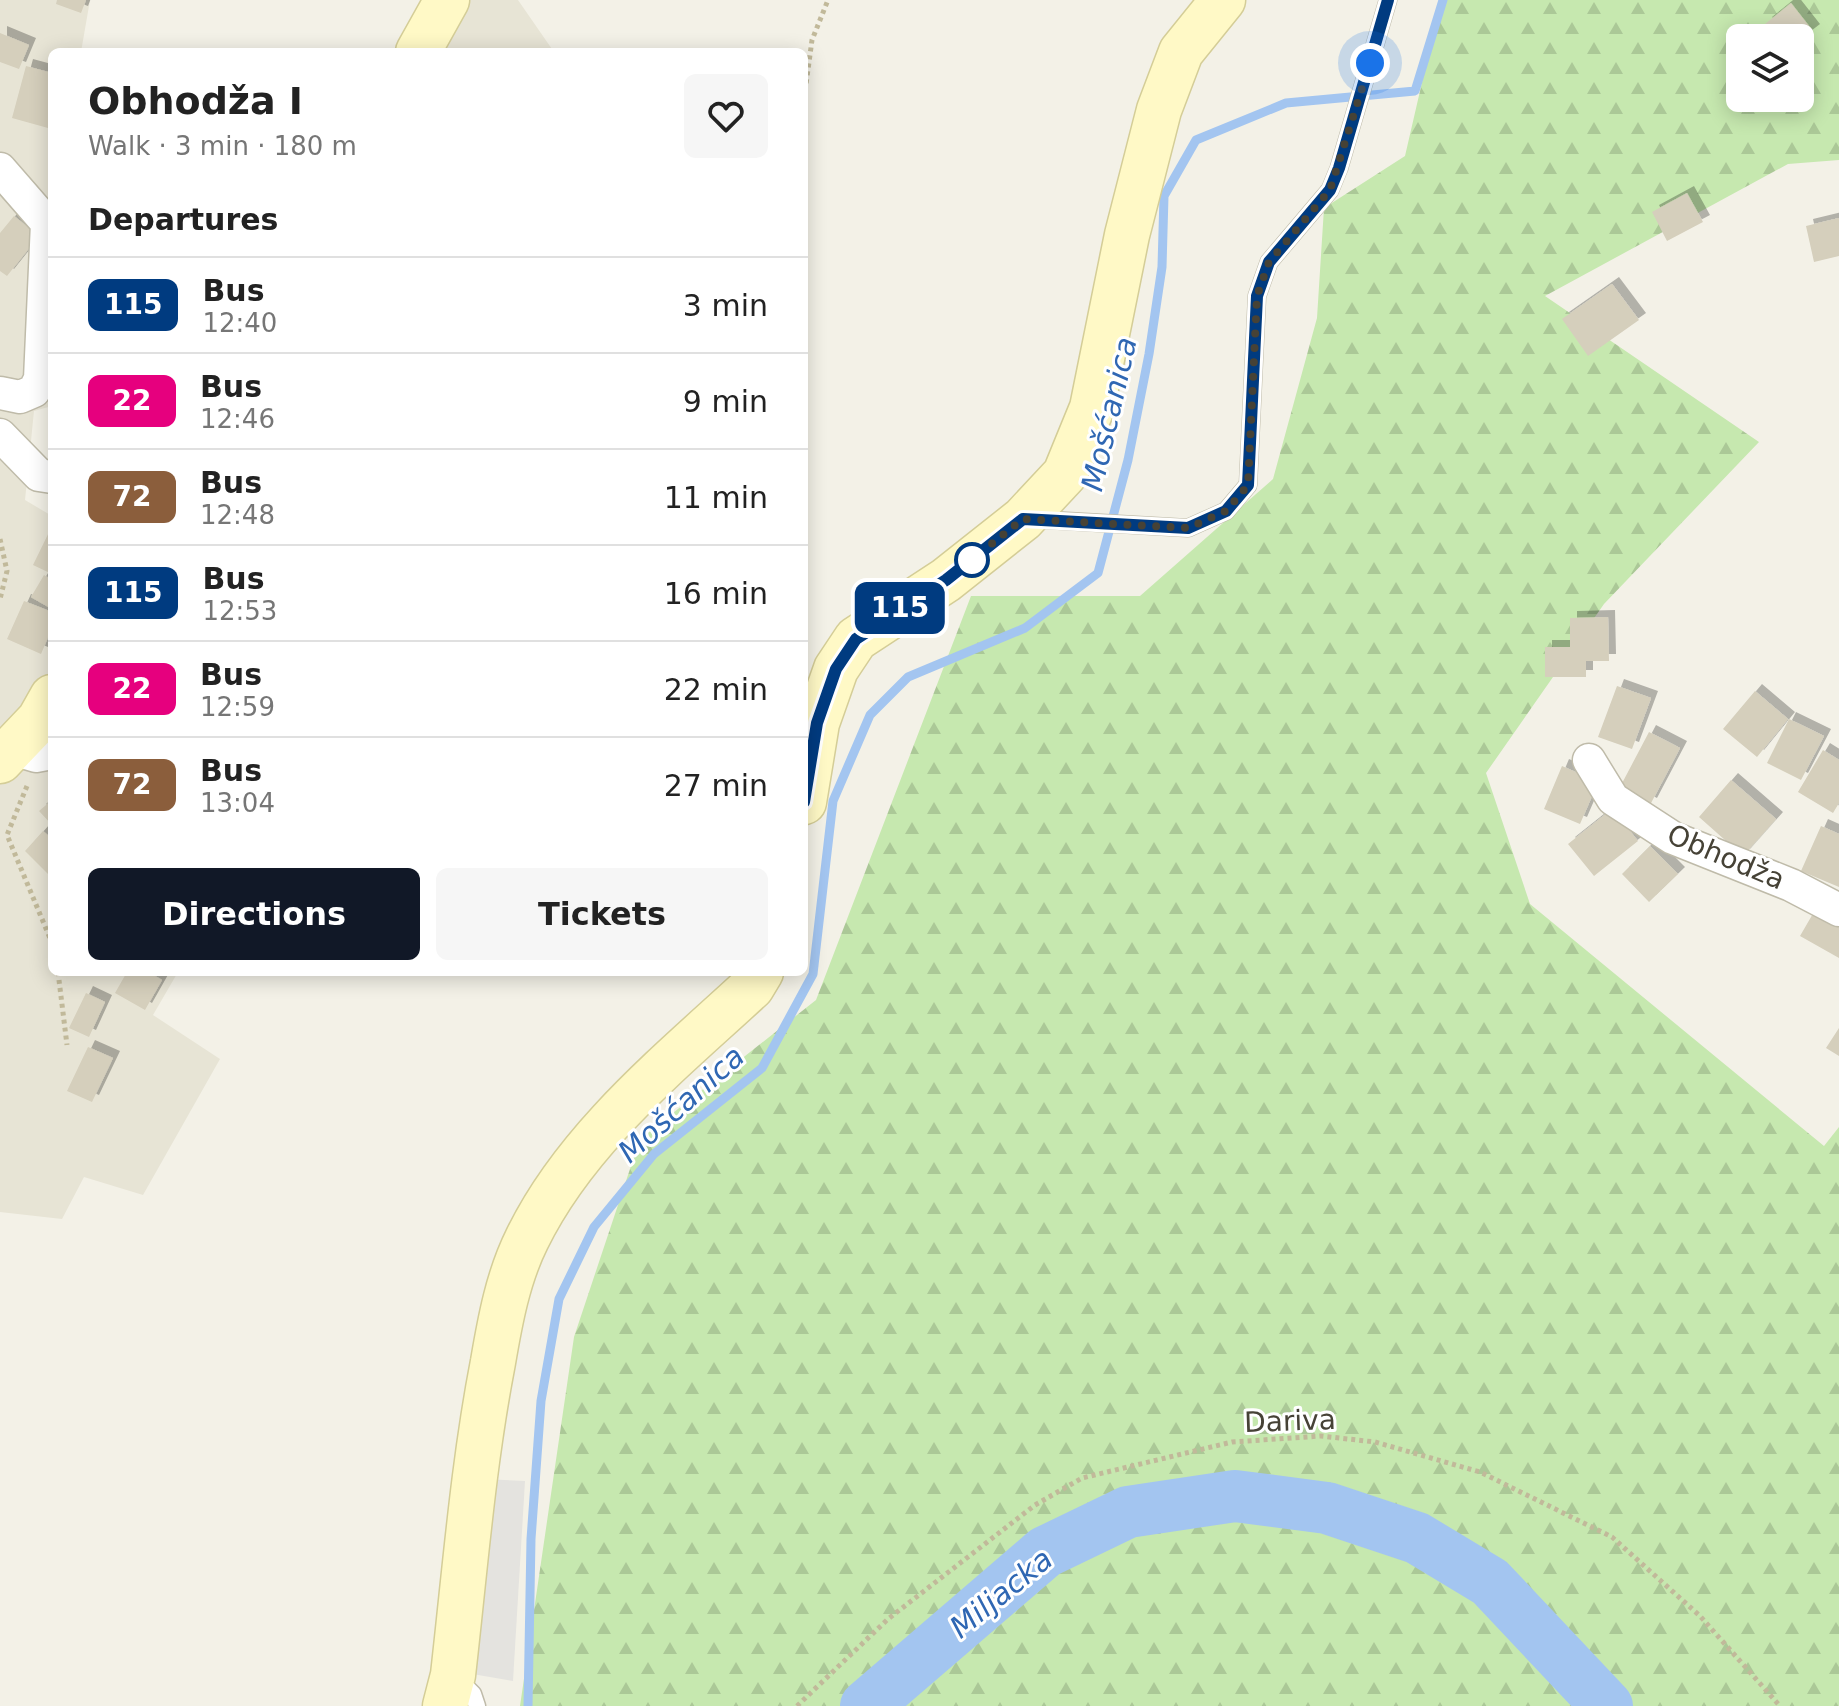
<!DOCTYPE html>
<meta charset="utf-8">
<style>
body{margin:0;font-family:"DejaVu Sans",sans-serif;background:#f6f6f6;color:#222;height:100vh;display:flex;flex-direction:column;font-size:30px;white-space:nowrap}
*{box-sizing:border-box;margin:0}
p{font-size:26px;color:#767676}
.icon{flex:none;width:44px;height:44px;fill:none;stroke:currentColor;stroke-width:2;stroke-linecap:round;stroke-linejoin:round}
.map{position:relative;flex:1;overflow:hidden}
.details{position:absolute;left:48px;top:48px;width:760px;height:928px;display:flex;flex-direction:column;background:#fff;border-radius:12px;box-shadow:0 4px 20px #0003}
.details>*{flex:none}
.badge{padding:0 16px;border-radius:12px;font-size:28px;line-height:52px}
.controls{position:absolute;left:1726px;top:24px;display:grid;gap:16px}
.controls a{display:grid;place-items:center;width:88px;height:88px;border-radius:12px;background:#fff;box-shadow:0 4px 20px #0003;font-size:40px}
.you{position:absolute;width:40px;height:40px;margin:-20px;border:6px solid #fff;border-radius:50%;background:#1a73e8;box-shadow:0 0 0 12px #1a73e833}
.map>.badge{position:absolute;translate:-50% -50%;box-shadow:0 0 0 4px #fff}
h2{padding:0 40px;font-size:30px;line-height:72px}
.round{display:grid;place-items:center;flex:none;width:84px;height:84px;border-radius:12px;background:#f6f6f6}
.summary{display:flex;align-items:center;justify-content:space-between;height:136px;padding:0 40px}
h1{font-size:38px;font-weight:600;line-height:60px}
.button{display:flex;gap:16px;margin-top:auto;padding:16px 40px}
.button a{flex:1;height:92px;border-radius:12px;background:#111827;color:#fff;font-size:32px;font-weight:600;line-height:92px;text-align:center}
.button a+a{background:#f6f6f6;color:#222}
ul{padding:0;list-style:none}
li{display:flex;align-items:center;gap:24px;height:96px;padding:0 40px;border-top:2px solid #e0e0e0}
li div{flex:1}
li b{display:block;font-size:30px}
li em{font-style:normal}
li .badge{min-width:88px;font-weight:700;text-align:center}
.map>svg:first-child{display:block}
.residential{fill:#e7e4d5}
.forest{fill:url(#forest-firs);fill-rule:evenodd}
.parking{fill:#e4e3df}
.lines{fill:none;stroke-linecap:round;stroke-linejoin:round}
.stream{stroke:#a3c5f0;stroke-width:9}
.river{stroke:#a3c5f0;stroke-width:52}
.building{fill:#d5cfbc;filter:url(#shadow)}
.lane-casing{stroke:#bfbba9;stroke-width:19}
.street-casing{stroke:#bfbba9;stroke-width:35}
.secondary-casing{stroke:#d4cd97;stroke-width:47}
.path{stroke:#c1b99a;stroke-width:5;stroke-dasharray:4 4;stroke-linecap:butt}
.lane{stroke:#fff;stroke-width:16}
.street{stroke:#fff;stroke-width:32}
.secondary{stroke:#fff9c6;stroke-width:44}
.line-casing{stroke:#fff;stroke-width:18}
.line{stroke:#003b80;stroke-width:12}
.walk{stroke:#464236;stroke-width:8;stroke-dasharray:0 14.4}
.stop-dot{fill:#fff;stroke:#003b80;stroke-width:4}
.labels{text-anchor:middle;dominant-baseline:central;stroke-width:6;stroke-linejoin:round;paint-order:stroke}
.street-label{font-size:28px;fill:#464236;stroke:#fff}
.water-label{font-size:30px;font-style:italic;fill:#2f67b3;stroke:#fff}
</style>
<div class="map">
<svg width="1839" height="1706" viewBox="0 0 1839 1706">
<defs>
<pattern id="forest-firs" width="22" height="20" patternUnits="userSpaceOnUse" patternTransform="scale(2)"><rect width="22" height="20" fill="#c6e8af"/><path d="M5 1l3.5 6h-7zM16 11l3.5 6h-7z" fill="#abc897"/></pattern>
<filter id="shadow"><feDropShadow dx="7" dy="-7" stdDeviation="0" flood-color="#0004"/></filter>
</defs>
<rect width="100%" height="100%" fill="#f3f1e7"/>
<!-- residential -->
<path class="residential" d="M0 0H90L81 52H52V406L34 411 25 500 52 516V972H178L153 1015 220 1059 143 1195 84 1177 62 1219 0 1212Z
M459 0H518L554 52H423Z"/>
<!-- forest -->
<path class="forest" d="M1441 0H1839V160L1788 164 1545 296 1759 442 1604 604 1486 773 1530 904 1824 1146 1839 1127V1706H520L574 1337 640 1139 816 1000 971 596H1140L1273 479 1317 318 1324 208 1405 156ZM1740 38H1800V98H1740Z"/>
<!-- parking -->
<path class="parking" d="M483 1479 525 1481 513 1681 461 1672Z"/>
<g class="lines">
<!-- stream -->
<path class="stream" d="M528 1706 531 1539 541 1401 559 1299 594 1227 654 1154 762 1068 813 974 833 801 870 715 908 677 1025 628 1098 573 1128 460 1149 354 1162 267 1164 196 1196 140 1286 103 1415 91 1443 0"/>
<!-- river -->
<path class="river" d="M866 1706 1045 1552 1128 1512 1235 1496 1327 1508 1417 1538 1490 1582 1607 1706"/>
</g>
<!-- building -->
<path class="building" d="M57 0H86L81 13 56 4Z
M1791 3 1813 31 1800 41 1777 38 1765 24Z
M0 33 29 45 19 69 0 62Z
M26 66 52 73V112L48 128 12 118Z
M1687 193 1703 222 1667 241 1652 212Z
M14 216 39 236 7 276 0 271V233Z
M1839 218V256L1814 262 1806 226Z
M1612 284 1639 320 1588 356 1562 319Z
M52 526V574L33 565Z
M44 575 52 580V609L31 597Z
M24 601 52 612V628L41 654 7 639Z
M1608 617 1609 661H1586V677H1545V647H1570V618Z
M1617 686 1651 698 1632 749 1598 737Z
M1755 691 1788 719 1757 757 1723 729Z
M1789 719 1824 736 1801 780 1767 763Z
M1649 732 1680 748 1650 805 1619 789Z
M1823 750 1839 760V803L1833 813 1798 792Z
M1562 766 1598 782 1580 824 1544 809Z
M1731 780 1776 819 1743 856 1699 817Z
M52 800V825L39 811Z
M1612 809 1638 841 1594 876 1568 844Z
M1821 826 1839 834V887L1801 871Z
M43 831 52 839V870L48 874 25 851Z
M1650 846 1678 874 1649 902 1622 874Z
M1818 905 1839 917V958L1800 936Z
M127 972H148L162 980 145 1010 115 993Z
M86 993 105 1002 89 1037 69 1028Z
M1839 1028V1056L1826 1048Z
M88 1047 113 1058 92 1102 67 1091Z"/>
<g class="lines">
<defs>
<path id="lane" d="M1032 519 1188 528 1226 511 1248 485 1257 296 1269 262 1330 190 1339 168 1388 0
M458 1679 473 1694 477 1706"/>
<path id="street" d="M0 169 47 223 40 379 34 391 20 397 0 393
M0 435 39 475 52 477
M9 748 36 756 52 753
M1589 760 1613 799 1673 838 1791 885 1839 910"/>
<path id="secondary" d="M418 52 447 0
M0 761 39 720 52 697
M804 802 817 723 836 669 856 639 946 580 1023 519 1065 474 1092 408 1127 235 1159 110 1181 52 1223 0
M445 1706 453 1675C465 1570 473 1465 493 1362 500 1321 508 1277 527 1239 576 1138 671 1062 752 987L761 972"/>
</defs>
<!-- lane casing -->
<use href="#lane" class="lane-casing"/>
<!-- street casing -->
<use href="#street" class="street-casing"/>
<!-- secondary casing -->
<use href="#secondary" class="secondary-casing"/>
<!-- path -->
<path class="path" d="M804 99 812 40 828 0
M0 539 7 571 0 599
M27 786 7 835 52 943
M58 972 67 1045
M797 1706 888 1619 1035 1505 1082 1478 1232 1442 1321 1436 1375 1442 1480 1472 1612 1537 1700 1616 1780 1706"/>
<!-- lane -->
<use href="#lane" class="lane"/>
<!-- street -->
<use href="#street" class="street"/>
<!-- secondary -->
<use href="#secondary" class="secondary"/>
</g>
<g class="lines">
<defs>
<path id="line" d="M804 802 817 723 836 669 856 639 946 580 1023 519 1188 528 1226 511 1248 485 1257 296 1269 262 1330 190 1339 168 1388 0"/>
</defs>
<!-- line casing -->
<use href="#line" class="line-casing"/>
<!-- line -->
<use href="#line" class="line"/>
<!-- walk -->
<path class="walk" d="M972 560 965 565 1023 519 1188 528 1226 511 1248 485 1257 296 1269 262 1330 190 1370 63"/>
</g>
<!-- markers -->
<circle class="stop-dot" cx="972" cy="560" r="16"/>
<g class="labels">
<!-- street labels -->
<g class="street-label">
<text transform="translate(1726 857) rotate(23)">Obhodža</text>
<text transform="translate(1290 1421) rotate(-2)">Dariva</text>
</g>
<!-- water labels -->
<g class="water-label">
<text transform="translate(1109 414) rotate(-77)">Mošćanica</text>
<text transform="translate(681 1104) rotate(-42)">Mošćanica</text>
<text transform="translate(1001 1593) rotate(-39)">Miljacka</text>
</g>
</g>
</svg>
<div class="controls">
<a><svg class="icon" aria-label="layers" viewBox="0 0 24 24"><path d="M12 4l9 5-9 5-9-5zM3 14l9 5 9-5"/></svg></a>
</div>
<div class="you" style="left:1370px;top:63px"></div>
<b class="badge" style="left:900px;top:608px;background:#003b80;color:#fff">115</b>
<section class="details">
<div class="summary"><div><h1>Obhodža I</h1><p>Walk · 3 min · 180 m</p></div><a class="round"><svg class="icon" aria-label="heart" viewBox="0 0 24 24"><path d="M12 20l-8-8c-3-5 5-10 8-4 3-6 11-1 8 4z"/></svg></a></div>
<h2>Departures</h2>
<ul>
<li><span class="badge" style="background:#003b80;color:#fff">115</span><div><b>Bus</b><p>12:40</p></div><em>3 min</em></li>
<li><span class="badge" style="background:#e6007e;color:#fff">22</span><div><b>Bus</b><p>12:46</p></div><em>9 min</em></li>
<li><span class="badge" style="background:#8b5e3c;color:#fff">72</span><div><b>Bus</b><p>12:48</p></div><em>11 min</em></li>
<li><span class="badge" style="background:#003b80;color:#fff">115</span><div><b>Bus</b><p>12:53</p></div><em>16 min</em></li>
<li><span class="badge" style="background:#e6007e;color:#fff">22</span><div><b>Bus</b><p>12:59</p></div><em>22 min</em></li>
<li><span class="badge" style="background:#8b5e3c;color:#fff">72</span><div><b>Bus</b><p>13:04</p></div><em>27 min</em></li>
</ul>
<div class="button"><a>Directions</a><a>Tickets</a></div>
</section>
</div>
